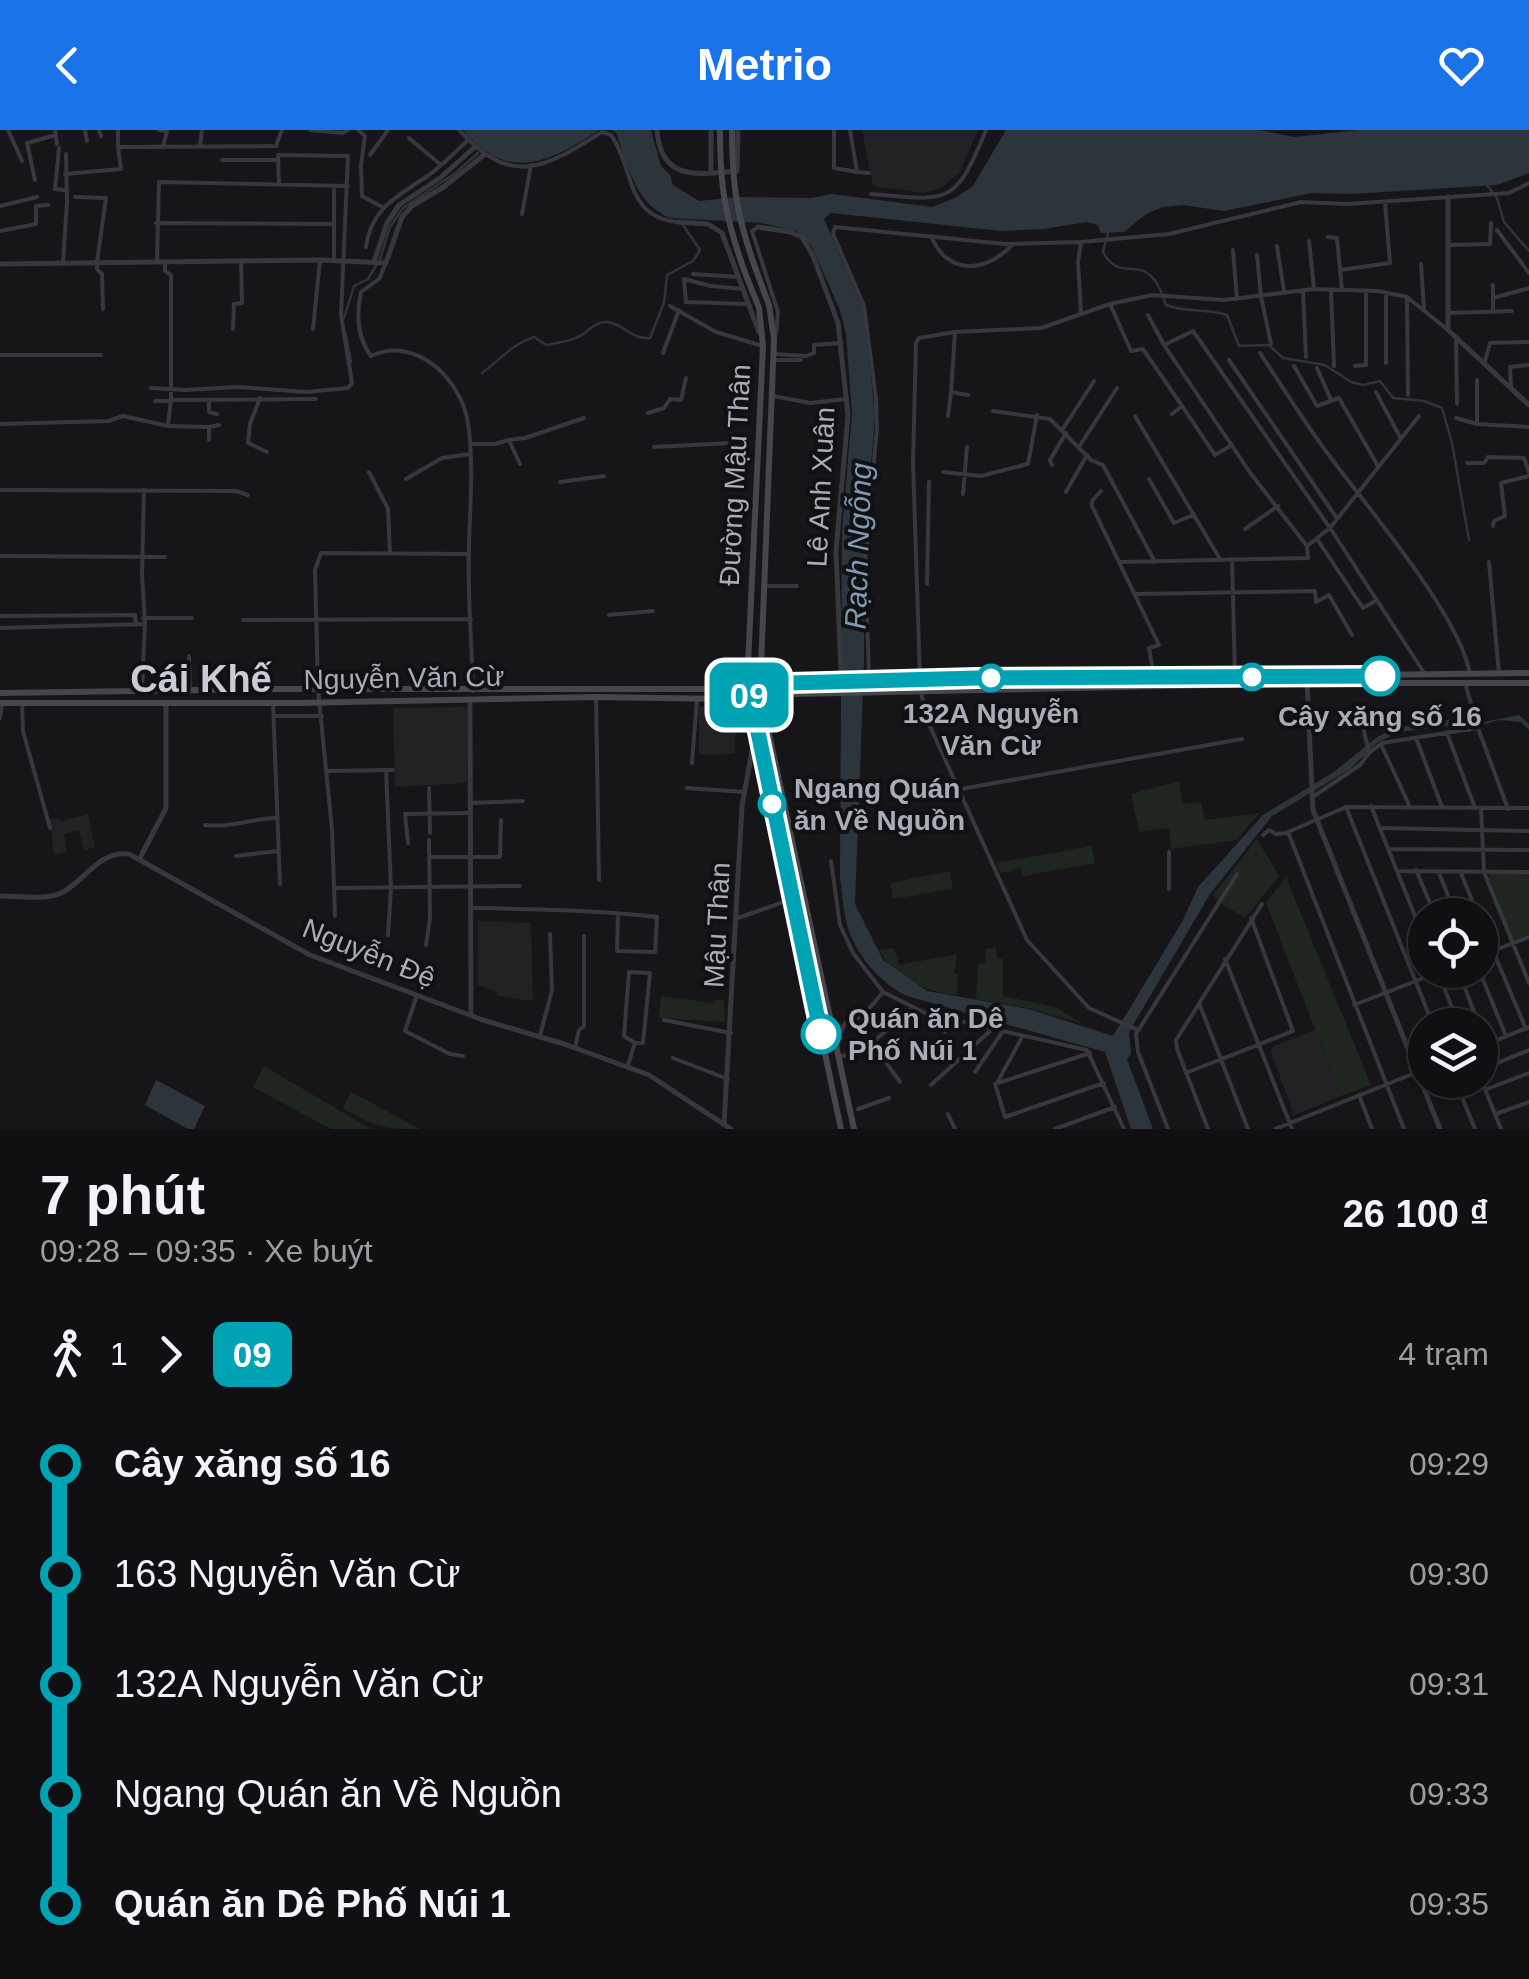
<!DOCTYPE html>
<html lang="vi">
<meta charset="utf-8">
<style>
body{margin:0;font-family:Helvetica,sans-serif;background:#1e1e20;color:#f1f3f6;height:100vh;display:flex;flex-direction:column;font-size:38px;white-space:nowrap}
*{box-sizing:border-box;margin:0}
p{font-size:32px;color:#9c9d9f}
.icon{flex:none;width:55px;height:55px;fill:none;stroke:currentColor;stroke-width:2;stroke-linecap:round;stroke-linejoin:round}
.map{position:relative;height:999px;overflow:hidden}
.details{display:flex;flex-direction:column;background:#101012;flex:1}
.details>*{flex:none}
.badge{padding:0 20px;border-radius:15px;font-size:35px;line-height:65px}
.tools{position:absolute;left:1408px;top:768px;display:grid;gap:20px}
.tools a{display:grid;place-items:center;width:90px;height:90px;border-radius:50%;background:#101012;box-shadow:0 5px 15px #0003,0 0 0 2px #303032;font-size:50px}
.map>.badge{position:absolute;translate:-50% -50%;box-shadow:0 0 0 5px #fff}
.legs{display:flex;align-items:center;gap:15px;height:110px;padding:0 40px;font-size:32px}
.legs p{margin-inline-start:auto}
.head{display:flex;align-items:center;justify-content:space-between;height:170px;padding:0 40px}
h1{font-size:55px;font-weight:800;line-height:75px}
ul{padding:0 40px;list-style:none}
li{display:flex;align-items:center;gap:35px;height:110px;font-size:38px}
li i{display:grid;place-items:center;width:15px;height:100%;margin:0 12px;background:currentColor}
li i::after{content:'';width:25px;height:25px;margin:-12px;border:8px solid;border-radius:50%;background:#101012}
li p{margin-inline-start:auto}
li:first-child i{background:linear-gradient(#0000 50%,currentColor 0)}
li:last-child i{background:linear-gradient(currentColor 50%,#0000 0)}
header{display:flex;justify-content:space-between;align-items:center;height:130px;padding:0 40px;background:#1a73e8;color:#fff;font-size:45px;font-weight:800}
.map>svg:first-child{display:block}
.built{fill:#222225}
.green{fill:#1e261f}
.water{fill:#2c353c}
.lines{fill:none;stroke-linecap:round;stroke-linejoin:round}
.stream{stroke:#2c353c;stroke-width:2.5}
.minor{stroke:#37383d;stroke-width:4}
.tertiary{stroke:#37383d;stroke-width:5}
.secondary{stroke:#45474d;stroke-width:6}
.secondary-bridge{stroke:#45474d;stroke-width:6}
.line-1-casing{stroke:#fff;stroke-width:22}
.line-1{stroke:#00a3b4;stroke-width:15}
.stop-1-dot{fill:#fff;stroke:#00a3b4;stroke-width:5}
.labels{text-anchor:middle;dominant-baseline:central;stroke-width:8;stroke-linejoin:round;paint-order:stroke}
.street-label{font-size:28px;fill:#a8adb8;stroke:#111113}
.stop-label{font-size:28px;font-weight:bold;fill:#a8adb8;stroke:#111113}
.water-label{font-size:30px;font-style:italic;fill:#7f9bb3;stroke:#111113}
.district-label{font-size:38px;font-weight:bold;fill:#c9ccd4;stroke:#111113}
</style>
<header><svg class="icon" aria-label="back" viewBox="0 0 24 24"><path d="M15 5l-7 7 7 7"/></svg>Metrio<svg class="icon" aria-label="heart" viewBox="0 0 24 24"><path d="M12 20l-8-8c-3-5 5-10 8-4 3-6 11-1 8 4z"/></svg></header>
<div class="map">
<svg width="1529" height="999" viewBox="0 0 1529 999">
<rect width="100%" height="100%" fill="#161618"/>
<!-- built -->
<path class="built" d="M862 0H978L960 42 943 57 924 63 873 56Z
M726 575 736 581 735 624 699 625V577Z
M467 577V653L395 657 393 578Z
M88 684 95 717 84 720 79 700 64 704 67 722 54 725 50 690 59 688 61 691Z
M478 791 531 793 533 871 498 866 497 862 477 855Z
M1315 900 1341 966 1294 985 1271 923 1274 916Z"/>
<!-- green -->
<path class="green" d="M1179 651 1183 674 1201 672 1205 690 1260 683 1236 710 1171 719 1169 698 1139 702 1131 664Z
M1257 709 1279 746 1245 788 1222 774 1213 765Z
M1091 716 1095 733 1024 746 1020 738 1000 743 996 733Z
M950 741 953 759 893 769 890 753Z
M1491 742H1529V805L1513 810 1488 745Z
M1286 747 1371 955 1341 966 1266 773Z
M894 818 899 835 957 824 954 843 958 844 957 863 960 865C931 865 893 847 879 820Z
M996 818 997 829H1003V866L1055 877 1084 894 1028 878 976 869 978 834 986 833 985 819Z
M661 866 712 873 714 870H724L725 892 659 888Z
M264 936 371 999H331L253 957Z
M351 962 420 999C385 999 373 997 343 978Z"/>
<!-- water -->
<path class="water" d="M463 0H599C550 33 506 53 463 0Z
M611 0H651L661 36 671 46 672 54 699 71 737 67 811 68 832 64 932 77 955 68 973 56 1006 0H1259L1294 7 1358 0H1529V43L1497 55 1351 64 1312 63 1224 81 1183 75 1163 77 1146 84 1124 102 1101 103 1098 95 1087 92 1044 99 1002 101 831 83 824 89 864 181 875 286 864 423V532L855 774 883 830 927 861 1029 879 1113 906 1182 792 1198 757 1263 685 1334 642 1377 607 1396 598 1454 589 1479 593 1519 585 1529 594V600L1521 592 1498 590 1479 596 1462 594 1399 602 1377 613 1350 639 1272 686 1210 764 1129 902 1131 924 1127 929 1153 999H1131L1105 922 907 866C881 854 854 823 847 794 843 779 842 762 840 747L842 399 852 284 846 204 840 180 811 115 796 101 762 93 670 88C634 73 629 36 616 3Z
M156 950 205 976 194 999H188L145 975Z"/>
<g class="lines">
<!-- stream -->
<path class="stream" d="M1487 55 1497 68 1504 92 1529 121
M1108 103 1103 122C1118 150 1136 131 1151 146 1159 153 1163 165 1166 175 1186 183 1207 178 1227 185L1239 216 1269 215 1283 228 1325 235 1351 252 1363 255 1380 251 1393 268 1424 271 1442 278 1452 313 1469 410
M380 129 390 97 403 78 454 44 478 23
M344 188 354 156 368 149 377 134
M346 205 351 232
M482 243C500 230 512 214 534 207L546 215C556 213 568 212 578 207 588 203 593 192 606 192 622 192 631 210 650 208L664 173 667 145 693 131 700 120 681 92"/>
<!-- minor -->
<path class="minor" d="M8 0 22 31
M55 0 57 14
M85 0 87 11
M99 0 101 6
M118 0V17L277 16
M159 0 167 1 163 17
M310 0 343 3 348 0
M358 0 365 6 361 35 362 66 384 78
M459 0C511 58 545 38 602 2L611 5C635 38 624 87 678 92
M834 0V38L857 42 850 0
M409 8 441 35
M277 13 282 0
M200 16 202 0
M59 18 55 59 65 60
M370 25 388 0
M278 28 279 53
M222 30H278
M857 42 869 43
M65 44 121 39 118 17
M35 50 27 13 56 5
M334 56V130
M871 64C949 71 955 76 986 0
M75 67 106 68 97 132V139L102 144 103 179
M0 76 37 67
M522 84 531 35
M156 93 334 94
M758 97 752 101 778 182 776 204
M1497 100 1529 143
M0 101 36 94V76L48 75
M931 106C948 146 986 143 1013 114
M1328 107 1337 108 1342 160
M1309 111 1314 159
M1081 112 1078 132 1081 182
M1449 115 1490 114 1491 93
M1277 116 1284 161
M366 117C371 79 396 67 426 47 441 37 455 22 468 10
M1233 120 1237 169
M1257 125 1261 166 1271 214
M157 131 159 52 348 56
M165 132V141L171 145V270L168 294
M63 133 67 72 66 24
M386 133 379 149 361 162C356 185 357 207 371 226 416 205 461 249 468 293 474 334 470 375 469 415 467 463 472 513 473 561
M1421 134 1424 179
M1340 140 1390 133 1385 72
M693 144 739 147
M1493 155V168
M743 159 711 156 684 149 686 172 747 174
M1303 161 1306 227
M1331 161 1334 236
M1407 167 1408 265
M670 176 716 202 763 216
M1111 176 1131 221 1143 219 1182 276 1172 284
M1493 181V168L1529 158
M1450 183 1512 181
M233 199 234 174 242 173 241 131
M313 199 320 130
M1456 209 1457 274
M1164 215 1193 201 1330 398 1423 541
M663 223 679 180
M1260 223C1284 259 1307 297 1334 332 1370 380 1462 489 1470 545
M775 224 806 226 814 223V215L841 213
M0 225H101
M774 230H801
M1229 230 1336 387
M1485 231 1490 213 1529 212
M1386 233V163
M1294 236 1317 276 1339 268 1378 336
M1355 236 1366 235V161
M1317 238 1331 270
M1477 250V294L1529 297
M1511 256 1510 237 1529 235
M151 258 185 260 238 257 307 262 348 258 352 253 341 185 348 26 278 25
M951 262 955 202
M1376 262 1400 307
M773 266 810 273 846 269
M260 268 250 294 248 313 267 322
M171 270 316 269
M209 270V282L217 284
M155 271H171
M1182 276 1215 325 1232 315
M993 281 1050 289 1091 330 1103 335 1155 432
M648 283 664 278 670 269 681 270 686 248
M948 286 951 262 968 265
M1135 286 1220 429
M1456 288 1477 294
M0 294 108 291 123 286 168 296 209 297V310
M209 297 219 295
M1062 300 1094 251
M470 314H495L509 310
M654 317 731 313V304
M1079 317 1117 258
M1467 333H1484L1488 327 1524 328 1529 342
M520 334 509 310 525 308 584 288
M1052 335 1050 330 1066 303
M369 342 388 379 390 423
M943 342 981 346 1028 334 1037 285
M406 349 442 328 470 324
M1149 349 1174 393 1193 385
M560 352 604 346
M0 360 236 361 248 365
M144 360 142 445 145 494
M1101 361 1092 371V376L1159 515 1149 518 1154 547
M1066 362 1087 325
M963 364 967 317
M1493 396 1494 391 1505 386 1501 353 1529 346
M1245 399 1278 376
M1317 409 1363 478 1377 470
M1307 416 1330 398 1419 286
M0 426 165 427
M1232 429 1235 547
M1120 432 1308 428 1307 416 1251 344 1164 215 1148 185
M1489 432 1499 544
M927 454 929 352
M767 456H797
M1136 464 1315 461 1316 472 1329 465 1352 505
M609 485 653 481
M0 486 135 485 136 495
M143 488H192
M243 490 471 489
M0 498 145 494 142 559
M189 526 190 560
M869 544 865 434 877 297 876 269 864 176 833 104 835 97 1005 114 1081 112 1169 104 1301 72 1347 74 1509 63 1529 53
M920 548 913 333 916 213 919 208 955 202 1041 198 1110 174 1152 165 1224 170 1314 159 1378 161 1407 167 1448 200
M1466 556 1478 598 1508 679
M921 563 929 594 1027 810 1089 878 1138 900
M596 567 599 750
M22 573 23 601 50 698
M273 573 280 754
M273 586H322
M0 588 2 575
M1361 588 1369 623 1382 613 1478 598
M1447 603 1475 678
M1416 608 1442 677
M1381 614 1410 677
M692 633 697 569
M386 640 391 758 388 805
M327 641 393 640
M429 658 430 703
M687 658 744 662
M961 659 1242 609
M1314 666 1360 635 1369 623
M470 673 523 671
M1371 676 1425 811
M1346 677 1433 895
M1481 679 1484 742 1529 853
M205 695C230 698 251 689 275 688
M1380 698 1529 701
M1263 705 1269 700 1276 704 1288 703
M408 713 405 684 470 683
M1389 719 1529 720
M1169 722V759
M236 726 278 721
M429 727H500L501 690
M831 731 840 795 853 823 883 862 927 884 1087 920 1124 999
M1416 740 1435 785
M1397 741 1529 742
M1439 743 1456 785
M1461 743 1478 785
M336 758 520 756
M472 778C533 779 596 780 657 787L655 822 617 821 618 784
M335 786 332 700 318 559 315 440 321 423 469 424
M738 788 792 769
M1480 790 1526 899
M426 815 430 788 429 710
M1480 826 1529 807
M1225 829 1292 999
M1437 840 1459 895
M1458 840 1479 895
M1479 840 1506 906
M417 865 405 901 450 924 463 926
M1199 873 1248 999
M1354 875 1444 840
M664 890 731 903
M1480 897 1487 914
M945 902 950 890
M834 905 840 903 846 892 863 886 883 862
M540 906 552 860 550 804
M872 913 910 880
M1480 917 1529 897
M575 918 579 900 584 896V806
M1090 923 995 954 1005 987 1104 953
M839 927 862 921 872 913 900 952
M673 928 728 949
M628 935 635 913 624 906 629 842 650 843 643 913H635
M1480 940 1529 920
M975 942 1001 904
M1186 943 1293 901 1251 788
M1480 947 1501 999
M1455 950 1475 999
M997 953 1021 909
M931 955 990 901
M1487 959 1529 943
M1359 965 1372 999
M858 979 889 968
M948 984 955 999
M1496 984 1529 972
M1055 999 1115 977
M1168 999 1138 922 1136 904 1237 744
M1208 999 1177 919 1176 910 1262 774
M1275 999 1425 939
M1404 999 1288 702 1346 677 1529 678"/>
<!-- tertiary -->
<path class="tertiary" d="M657 0C661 51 696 45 737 41L738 0
M711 43V0
M1448 67V200L1529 275
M678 92 708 94 722 103 759 202
M758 97 790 102 802 107 813 126 838 193 848 285 836 421 841 543
M374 132 387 93 399 75 440 48 475 17
M0 134 320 130 386 133 402 87 412 76 445 56 484 25
M1307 552 1313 680 1440 999
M470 571 471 885
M140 728 166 678V573
M0 766C17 766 48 771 63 762 87 749 98 721 129 724L310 825 483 890 564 914 649 945 731 999
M724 994 742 676 756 599"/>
<!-- secondary -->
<path class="secondary" d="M744 140 759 178 763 216 747 555 841 999
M756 140 769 175 774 209 760 562 854 999
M0 563 268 559H724L795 552 1529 543
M0 573H297L596 567 725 569 760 562 795 564 1304 553H1529"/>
<!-- secondary-bridge -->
<path class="secondary-bridge" d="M720 0C720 57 725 86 744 140
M732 0C732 56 737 87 756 140"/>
</g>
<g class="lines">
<defs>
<path id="line-1" d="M821 904 748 554 977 548 1380 546"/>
</defs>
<!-- line-1 casing -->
<use href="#line-1" class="line-1-casing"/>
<!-- line-1 -->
<use href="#line-1" class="line-1"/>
</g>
<!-- markers -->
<g class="stop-1-dot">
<circle cx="1380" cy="546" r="18"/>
<circle cx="1252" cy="547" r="12"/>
<circle cx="991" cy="548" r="12"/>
<circle cx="772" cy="674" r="12"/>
<circle cx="821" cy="904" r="18"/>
</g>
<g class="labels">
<!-- street labels -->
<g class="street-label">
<text transform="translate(735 345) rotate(-87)">Đường Mậu Thân</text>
<text transform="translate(821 357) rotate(-87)">Lê Anh Xuân</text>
<text transform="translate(404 548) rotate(-1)">Nguyễn Văn Cừ</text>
<text transform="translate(717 795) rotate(-87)">Mậu Thân</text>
<text transform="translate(369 823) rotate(22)">Nguyễn Đệ</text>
</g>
<!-- stop labels -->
<g class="stop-label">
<text x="991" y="583">132A Nguyễn<tspan x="991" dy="32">Văn Cừ</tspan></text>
<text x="1380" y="586">Cây xăng số 16</text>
<text x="794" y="658" text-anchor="start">Ngang Quán<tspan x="794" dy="32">ăn Về Nguồn</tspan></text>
<text x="848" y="888" text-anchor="start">Quán ăn Dê<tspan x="848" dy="32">Phố Núi 1</tspan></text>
</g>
<!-- water labels -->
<g class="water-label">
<text transform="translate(858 416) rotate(-88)">Rạch Ngỗng</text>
</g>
<!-- district labels -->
<g class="district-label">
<text x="201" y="549">Cái Khế</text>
</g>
</g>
</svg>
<div class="tools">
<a><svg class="icon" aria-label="locate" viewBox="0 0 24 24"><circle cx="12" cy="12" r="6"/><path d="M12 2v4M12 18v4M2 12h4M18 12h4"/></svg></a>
<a><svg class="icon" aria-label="layers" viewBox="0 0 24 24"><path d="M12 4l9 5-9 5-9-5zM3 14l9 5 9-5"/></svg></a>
</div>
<b class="badge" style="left:749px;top:565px;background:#00a3b4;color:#fff">09</b>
</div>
<section class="details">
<div class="head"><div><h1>7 phút</h1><p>09:28 – 09:35 · Xe buýt</p></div><b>26 100 ₫</b></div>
<div class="legs"><svg class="icon" aria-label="walk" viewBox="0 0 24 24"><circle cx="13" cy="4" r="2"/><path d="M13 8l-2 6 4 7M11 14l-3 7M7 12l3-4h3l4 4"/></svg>1<svg class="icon" aria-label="forward" viewBox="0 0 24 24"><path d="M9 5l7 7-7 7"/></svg><b class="badge" style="background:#00a3b4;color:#fff">09</b><p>4 trạm</p></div>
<ul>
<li><i style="color:#00a3b4"></i><b>Cây xăng số 16</b><p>09:29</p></li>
<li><i style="color:#00a3b4"></i><span>163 Nguyễn Văn Cừ</span><p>09:30</p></li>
<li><i style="color:#00a3b4"></i><span>132A Nguyễn Văn Cừ</span><p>09:31</p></li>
<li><i style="color:#00a3b4"></i><span>Ngang Quán ăn Về Nguồn</span><p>09:33</p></li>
<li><i style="color:#00a3b4"></i><b>Quán ăn Dê Phố Núi 1</b><p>09:35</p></li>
</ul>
</section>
